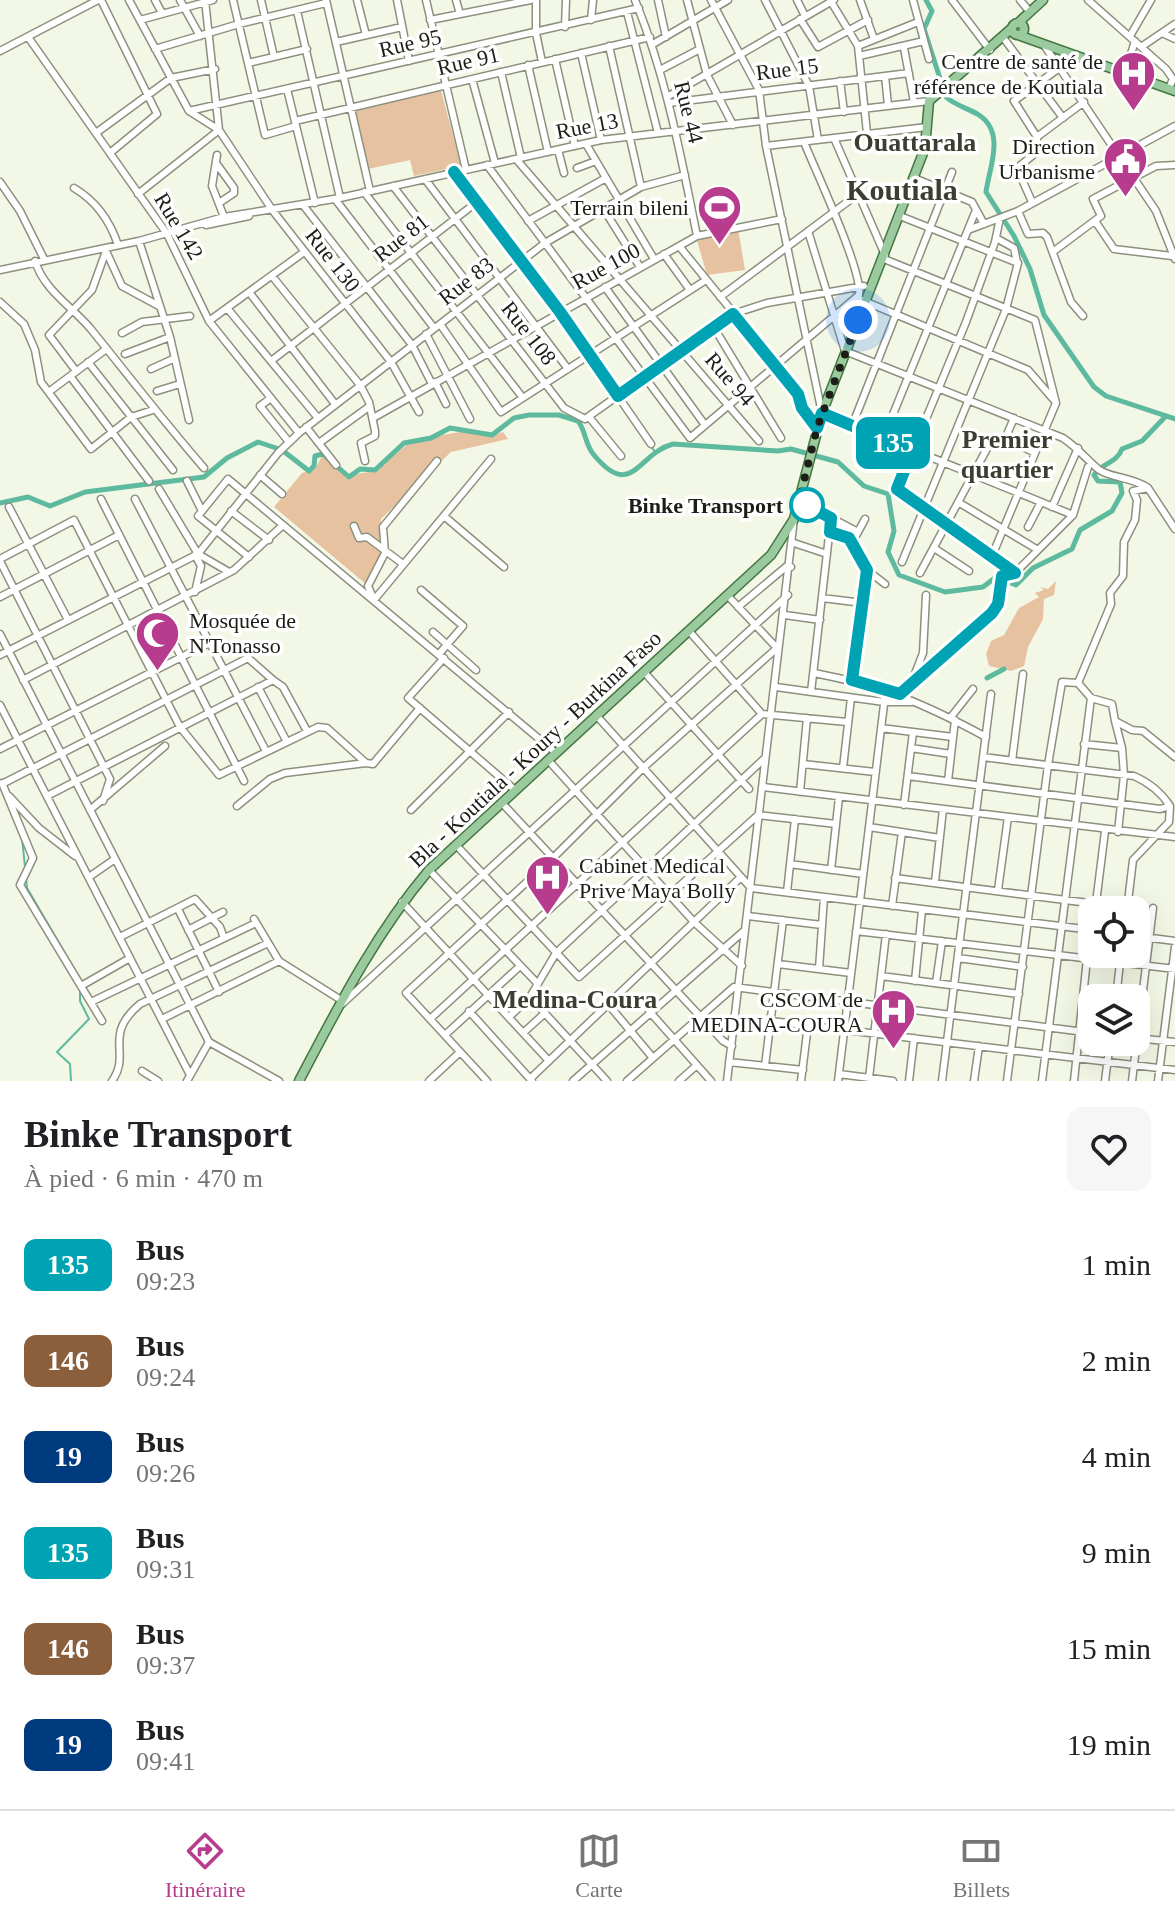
<!DOCTYPE html>
<html lang="fr">
<meta charset="utf-8">
<style>
body{margin:0;font-family:Georgia,serif;background:#f6f6f6;color:#202124;height:100vh;display:flex;flex-direction:column;font-size:30px;white-space:nowrap}
*{box-sizing:border-box;margin:0}
p{font-size:26px;color:#757577}
.icon{flex:none;width:44px;height:44px;fill:none;stroke:currentColor;stroke-width:2;stroke-linecap:round;stroke-linejoin:round}
.map{position:relative;height:1081px;overflow:hidden}
.sheet{display:flex;flex-direction:column;background:#fff;flex:1}
.sheet>*{flex:none}
.badge{padding:0 16px;border-radius:12px;font-size:28px;line-height:52px}
.fabs{position:absolute;left:1078px;top:896px;display:grid;gap:16px}
.fabs a{display:grid;place-items:center;width:72px;height:72px;border-radius:16px;background:#fff;box-shadow:0 8px 32px #0002;font-size:40px}
.you{position:absolute;width:40px;height:40px;margin:-20px;border:6px solid #fff;border-radius:50%;background:#1a73e8;box-shadow:0 0 0 12px #1a73e833}
.map>.badge{position:absolute;translate:-50% -50%;box-shadow:0 0 0 4px #fff}
.round{display:grid;place-items:center;flex:none;width:84px;height:84px;border-radius:16px;background:#f6f6f6}
.head{display:flex;align-items:center;justify-content:space-between;height:136px;padding:0 24px}
h1{font-size:38px;font-weight:700;line-height:60px}
ul{padding:0;list-style:none}
li{display:flex;align-items:center;gap:24px;height:96px;padding:0 24px}
li div{flex:1}
li b{display:block;font-size:30px}
li em{font-style:normal}
li .badge{min-width:88px;font-weight:700;text-align:center}
.menu{display:flex;justify-content:space-around;align-items:center;height:112px;border-top:2px solid #e0e0e0;background:#fff;font-size:22px;color:#757577}
.menu a{display:grid;justify-items:center;gap:4px}
.menu .selected{color:#b73c8e}
.map>svg:first-child{display:block}
.green{fill:#e7c2a1}
.lines{fill:none;stroke-linecap:round;stroke-linejoin:round}
.stream{stroke:#5dba9f;stroke-width:2}
.river{stroke:#5dba9f;stroke-width:5}
.minor-casing{stroke:#8c907f;stroke-width:9}
.major-casing{stroke:#427743;stroke-width:11}
.minor{stroke:#fff;stroke-width:6}
.major{stroke:#9aca9d;stroke-width:8}
.line-casing{stroke:#fff;stroke-width:18}
.line{stroke:#00a3b4;stroke-width:12}
.walk{stroke:#1c1d17;stroke-width:8;stroke-dasharray:0 14.4}
.stop-dot{fill:#fff;stroke:#00a3b4;stroke-width:4}
.labels{text-anchor:middle;dominant-baseline:central;stroke-width:7;stroke-linejoin:round;paint-order:stroke}
.street-label{font-size:22px;fill:#1c1d17;stroke:#fff}
.poi-label{font-size:22px;fill:#1c1d17;stroke:#fff;text-anchor:end}
.stop-label{font-size:22px;font-weight:bold;fill:#1c1d17;stroke:#fff;text-anchor:end}
.quarter-label{font-size:26px;font-weight:bold;fill:#3b3e30;stroke:#fff}
.district-label{font-size:30px;font-weight:bold;fill:#3b3e30;stroke:#fff}
</style>
<div class="map">
<svg width="1175" height="1081" viewBox="0 0 1175 1081">
<rect width="100%" height="100%" fill="#f3f7e5"/>
<!-- green -->
<path class="green" d="M441 90 461 166 414 176 410 160 368 169 355 110Z
M738 228 745 270 707 275 696 237Z
M460 432 491 436 503 432 508 439 451 452 381 519 380 554 367 585 274 507 302 473 315 469 322 456 349 475 376 471 412 440Z
M1056 581 1054 595 1044 599 1043 619 1028 647 1024 666 1011 671 989 666 986 654 991 641 1004 635 1019 608 1039 597 1035 593 1044 590 1040 587 1048 589Z"/>
<g class="lines">
<!-- stream -->
<path class="stream" d="M650 445 655 452
M22 838 25 867
M26 878 27 888 83 984
M71 1081 70 1064 57 1052 89 1019 80 1001V989"/>
<!-- river -->
<path class="river" d="M926 0 932 11 924 29 946 97C956 106 968 108 979 115 1006 133 989 168 986 192L1014 236 1030 269 1044 315 1094 387 1106 396 1175 419
M0 503 28 497 50 506 85 492 204 477 227 458 258 442 282 450 309 471 314 466 315 456 323 454 349 477 360 469 375 470 404 443 431 438 450 428 492 435 514 418 529 415H559L578 421C586 431 585 445 594 455 632 501 638 453 673 444L778 451 791 449 838 462 864 486 888 494 894 531 888 552 899 575 945 592 983 587 996 577 1016 585 1033 568 1072 549 1080 530 1112 511 1122 493 1120 482 1098 481 1094 475C1100 464 1117 463 1122 449L1142 441 1166 416
M987 678 1004 669"/>
<defs>
<path id="minor" d="M101 0 157 114 110 153
M129 0 189 111 219 130 273 211 391 362 419 412
M155 0 162 13
M180 0 200 36
M205 0 219 130
M233 0 265 135 296 126
M261 0 274 57
M326 0 370 191
M357 0 366 35
M397 0 409 61
M426 0 466 170
M456 0 460 14
M536 0V33L542 62
M635 0C666 76 681 156 697 236
M658 0 666 37
M687 0 707 75 733 125
M711 0 759 90 766 146 822 413 1073 515
M765 0 809 86 818 140
M797 0 805 16
M830 0 858 46 867 133
M860 0 874 39
M913 0 929 59
M952 0 990 50
M1020 0 1030 12
M1088 0 1166 69 1173 79 1169 88
M297 11 340 198
M627 12 658 133
M800 19 818 47 868 20
M140 20 213 0
M430 20 531 0
M591 20 593 0
M565 27 566 0
M1162 33 1175 39
M1130 36 1151 0
M28 37 167 234 209 321 299 433
M1005 40 1063 118
M336 42 402 27
M653 44 728 0
M1044 45 1156 211 1175 259
M609 46 641 187
M858 46 918 22
M1141 47 1175 24
M904 48 914 102
M155 49 239 24 326 3
M0 51 98 0
M581 53 601 140
M859 56 924 41
M555 59 575 146
M248 63 307 49
M528 65 548 152
M660 70 700 49
M501 72 521 158
M1125 73 1135 41
M885 76 888 105
M472 79 495 163
M840 81 844 112
M287 89 315 203
M667 97 834 0
M669 103 909 73
M189 111 639 8
M295 121 650 37
M96 133 171 78 215 69
M1037 137 1084 102
M834 138 885 255
M586 144 654 259
M766 146 927 127
M558 150 564 173
M217 155 212 186 224 217
M516 159 759 441
M216 163 234 188V193L219 203
M487 165 690 438 859 295C863 271 816 172 804 142
M577 168 596 161
M454 172 560 312 651 444
M914 178 972 202 984 224
M425 179 568 369
M0 182 20 211 44 259
M393 186 564 408 585 419 733 314 767 303 864 286
M74 188C96 201 110 221 118 245
M364 192 523 398
M138 194 219 130
M335 199 434 328
M1032 202 1017 168 1037 152V137L1014 101 1077 55
M303 205 412 345 432 384
M603 208 640 267
M1018 211 1028 234 1043 233 1047 237 1071 302 1083 316
M900 216 1018 263 1006 309 902 562
M1000 218 995 242 966 322 897 489 1015 573
M528 221 606 178
M1095 221 1114 249 1172 256
M206 225 249 216
M968 230 1018 211 1175 126
M808 231 845 351 1063 438C1079 449 1085 458 1098 469 1109 478 1133 477 1148 488
M996 238 1014 248 1017 262
M139 241 170 337 189 420
M679 246 776 365 817 428
M106 251 122 286 159 306
M1054 251 1101 216 1093 199 1156 166 1175 165
M664 254 690 290
M884 259 1035 320 1056 403 992 556
M35 261C44 290 71 306 90 328 128 375 164 422 204 468
M0 270 139 241 224 217 340 198 601 140 929 101
M272 276 360 385 369 402 375 431V436L361 443 365 461
M605 287 705 425
M249 292 335 404
M720 297 858 194
M857 298 1028 370 1054 400
M0 302 24 324 35 350 41 382 91 449 131 417 153 410
M227 308 318 418
M209 321 304 252
M440 324 501 412 706 280
M713 326 781 438
M122 333 142 322 190 316
M426 334 470 419
M125 354 170 337
M271 361 477 202
M88 362 173 470
M151 369 173 359
M76 371 49 335 92 290 106 251
M70 376 149 481
M435 382 446 404
M50 391 105 350
M157 391 180 384
M271 398 260 406 289 442
M589 417 621 456
M373 418 697 236 782 219
M852 426 952 172
M306 427 336 465
M1008 432 1014 418
M1006 438 1035 453
M883 439 976 210
M319 443 370 406
M437 461 383 527 385 553 368 586 374 600 491 459
M260 475 282 494
M187 481 202 511
M159 489 198 554 229 572
M101 499 244 781
M135 499 266 751
M799 501 858 532
M958 502 1038 550
M9 507 68 620
M1052 507 1078 448
M231 511 269 540
M444 516 504 567
M354 526 359 538 367 537 403 564
M1028 527 1041 502
M830 532 849 538 867 570 885 584
M794 543 827 554
M852 543 865 519
M934 548 969 571
M249 557 198 516 228 479 556 753
M0 559 74 520 180 727 219 775 318 727 327 728 366 763 373 764 420 708
M0 561 110 779 103 801
M920 573 990 443
M421 590 463 626 439 654
M195 592 201 566 195 555
M0 597 119 535
M822 598 863 603
M738 607 787 566 791 567
M785 615 820 620
M689 631 762 714 847 722
M433 632 476 670
M0 634 209 1042 279 1081
M0 655 198 554 278 453 299 433 545 243 641 187 685 175
M444 658 408 698 515 790
M644 672 749 789
M814 673C883 686 925 704 986 737
M23 680 234 570 283 525
M852 680 867 570
M911 684 923 653 926 595
M258 687 287 742
M776 687 884 702H911
M811 692 831 518
M900 694 992 613 998 604 1002 576 1015 573 1073 515 1088 467
M1091 698 1112 704 1115 721 1132 730 1143 731 1175 757
M0 705 190 1075
M596 715 751 888 1092 930
M951 717 973 689
M1115 721 1122 748 1124 775 1118 832
M881 728 953 737
M1084 744 1122 748
M911 748 951 754
M0 749 211 642
M983 757 1134 776C1150 783 1161 792 1170 806L1169 822 1133 860 1127 910
M548 760 694 922 742 966
M1012 761 1023 674
M803 764 875 772
M843 768 851 698
M908 776 1160 809 1170 806
M948 781 955 720
M2 783 33 858 20 885 102 1021
M2 784 248 658 273 680
M763 787 1175 837
M800 792 807 718
M9 796 39 828 75 856
M47 796 273 680 283 687 307 731
M502 803 723 1041 732 1046
M904 805 913 732
M237 806 270 779 285 773 366 763
M90 810 165 746
M411 810 509 712
M869 827 940 838
M456 845 579 977 758 815 836 824
M790 864 863 874
M429 870 538 984
M831 870 839 797
M89 877 115 859
M895 878 1127 908
M935 882 943 809
M998 890 1008 817
M787 892 795 819
M402 902 549 1061
M1096 903 1105 831
M892 906 902 832
M178 909 219 992
M748 916 822 925
M254 919 279 961 341 1000
M188 930 223 912
M856 931 1175 969
M1136 936 1175 941
M120 937 195 899 220 927 224 938
M958 958 1023 967
M778 964 851 973
M819 969 824 897
M881 976 1019 994
M915 981 922 910
M936 983 942 941
M81 986 130 958
M530 997 556 953 765 758
M1116 998 1121 954
M91 1002 256 923
M342 1004 788 595
M608 1004 653 1058
M469 1011 532 1081
M649 1011 711 1081
M509 1017 530 997 607 1081
M162 1019 279 961
M430 1019 762 714
M771 1021 1175 1070
M523 1033 545 1013
M445 1035 520 966
M1136 1038 1175 1042
M729 1062 803 1070
M765 1066 783 920
M142 1071 158 1081
M839 1074 893 1081
M869 1078 886 934
M530 1079 741 877
M112 1081C132 1053 102 1036 140 1004L266 944
M187 1081 209 1042
M429 1081 460 1052
M487 1081 406 993 554 857 643 768 777 648 727 595
M573 1081 745 930
M627 1081 734 987 1092 1033
M679 1081 697 1065
M727 1081 794 519
M801 1081 808 1025
M838 1081 886 688
M909 1081 914 1038
M942 1081 991 694
M974 1081 979 1046
M1007 1081 1048 765 1062 682 1078 683
M1042 1081 1091 698 1078 683 1111 604 1110 593 1123 576 1124 542 1135 520 1137 500 1133 491 1148 488 1175 529
M1074 1081 1087 959
M1105 1081 1110 1042
M1132 1081 1153 908
M1158 1081 1175 947"/>
<path id="major" d="M1012 29a6 6 0 1 1 12 0a6 6 0 1 1-12 0Z
M1018 23 1043 0
M1018 35 1175 91
M299 1081C338 1007 375 934 429 870L771 555 794 519 822 413 925 148 929 101 1012 28"/>
</defs>
<!-- minor casing -->
<use href="#minor" class="minor-casing"/>
<!-- major casing -->
<use href="#major" class="major-casing"/>
<!-- minor -->
<use href="#minor" class="minor"/>
<!-- major -->
<use href="#major" class="major"/>
</g>
<g class="lines">
<defs>
<path id="line" d="M454 172 560 312 618 396 733 314 798 394 802 408 817 428 822 413 912 451 897 489 1015 573 1002 576 998 604 992 613 900 694 852 680 867 570 849 538 830 532 831 518 799 501"/>
</defs>
<!-- line casing -->
<use href="#line" class="line-casing"/>
<!-- line -->
<use href="#line" class="line"/>
<!-- walk -->
<path class="walk" d="M807 505 811 508 799 501 817 428 858 320"/>
</g>
<!-- icons -->
<defs>
<symbol id="hospital-pin" viewBox="-11 -11 22 30"><path d="M0 17L-7.5 6A9.5 9.5 0 1 1 7.5 6Z" fill="#b73c8e" stroke="#fff"/><path d="M-5-5h3v3.5h4V-5h3V5h-3V1.5h-4V5h-3Z" fill="#fff"/></symbol>
<symbol id="civic-pin" viewBox="-11 -11 22 30"><path d="M0 17L-7.5 6A9.5 9.5 0 1 1 7.5 6Z" fill="#b73c8e" stroke="#fff"/><path d="M-.6-6.5H3V-4.5H.6V-3L4-1V1h2V6H-6V1h2V-1L-.6-3ZM-1.2 2.5V6h2.4V2.5Z" fill="#fff"/></symbol>
<symbol id="stadium-pin" viewBox="-11 -11 22 30"><path d="M0 17L-7.5 6A9.5 9.5 0 1 1 7.5 6Z" fill="#b73c8e" stroke="#fff"/><path d="M0-5a6.5 5 0 1 0 0 10a6.5 5 0 1 0 0-10ZM-3.5-1.8h7v3.6h-7Z" fill="#fff"/></symbol>
<symbol id="mosque-pin" viewBox="-11 -11 22 30"><path d="M0 17L-7.5 6A9.5 9.5 0 1 1 7.5 6Z" fill="#b73c8e" stroke="#fff"/><path d="M3.5-4.9A6 6 0 1 0 3.5 4.9A5 5 0 1 1 3.5-4.9Z" fill="#fff"/></symbol>
</defs>
<g fill-rule="evenodd">
<use href="#hospital-pin" x="1108" y="48" width="51" height="69"/>
<use href="#civic-pin" x="1100" y="134" width="51" height="69"/>
<use href="#stadium-pin" x="694" y="182" width="51" height="69"/>
<use href="#mosque-pin" x="132" y="608" width="51" height="69"/>
<use href="#hospital-pin" x="522" y="852" width="51" height="69"/>
<use href="#hospital-pin" x="868" y="986" width="51" height="69"/>
</g>
<!-- markers -->
<circle class="stop-dot" cx="807" cy="505" r="16"/>
<g class="labels">
<!-- street labels -->
<g class="street-label">
<text transform="translate(410 43) rotate(-13)">Rue 95</text>
<text transform="translate(468 61) rotate(-13)">Rue 91</text>
<text transform="translate(787 69) rotate(-7)">Rue 15</text>
<text transform="translate(689 112) rotate(76)">Rue 44</text>
<text transform="translate(587 126) rotate(-11)">Rue 13</text>
<text transform="translate(179 226) rotate(59)">Rue 142</text>
<text transform="translate(401 238) rotate(-38)">Rue 81</text>
<text transform="translate(333 260) rotate(52)">Rue 130</text>
<text transform="translate(606 266) rotate(-29)">Rue 100</text>
<text transform="translate(466 281) rotate(-38)">Rue 83</text>
<text transform="translate(529 333) rotate(52)">Rue 108</text>
<text transform="translate(730 379) rotate(49)">Rue 94</text>
<text transform="translate(535 749) rotate(-43)">Bla - Koutiala - Koury - Burkina Faso</text>
</g>
<!-- poi labels -->
<g class="poi-label">
<text x="1103" y="61">Centre de santé de<tspan x="1103" dy="25">référence de Koutiala</tspan></text>
<text x="1095" y="146">Direction<tspan x="1095" dy="25">Urbanisme</tspan></text>
<text x="689" y="207">Terrain bileni</text>
<text x="189" y="620" text-anchor="start">Mosquée de<tspan x="189" dy="25">N'Tonasso</tspan></text>
<text x="579" y="865" text-anchor="start">Cabinet Medical<tspan x="579" dy="25">Prive Maya Bolly</tspan></text>
<text x="863" y="999">CSCOM de<tspan x="863" dy="25">MEDINA-COURA</tspan></text>
</g>
<!-- stop labels -->
<g class="stop-label">
<text x="783" y="505">Binke Transport</text>
</g>
<!-- quarter labels -->
<g class="quarter-label">
<text x="915" y="142">Ouattarala</text>
<text x="1007" y="439">Premier<tspan x="1007" dy="30">quartier</tspan></text>
<text x="575" y="999">Medina-Coura</text>
</g>
<!-- district labels -->
<g class="district-label">
<text x="902" y="189">Koutiala</text>
</g>
</g>
</svg>
<div class="fabs">
<a><svg class="icon" aria-label="locate" viewBox="0 0 24 24"><circle cx="12" cy="12" r="6"/><path d="M12 2v4M12 18v4M2 12h4M18 12h4"/></svg></a>
<a><svg class="icon" aria-label="layers" viewBox="0 0 24 24"><path d="M12 4l9 5-9 5-9-5zM3 14l9 5 9-5"/></svg></a>
</div>
<div class="you" style="left:858px;top:320px"></div>
<b class="badge" style="left:893px;top:443px;background:#00a3b4;color:#fff">135</b>
</div>
<section class="sheet">
<div class="head"><div><h1>Binke Transport</h1><p>À pied · 6 min · 470 m</p></div><a class="round"><svg class="icon" aria-label="heart" viewBox="0 0 24 24"><path d="M12 20l-8-8c-3-5 5-10 8-4 3-6 11-1 8 4z"/></svg></a></div>
<ul>
<li><span class="badge" style="background:#00a3b4;color:#fff">135</span><div><b>Bus</b><p>09:23</p></div><em>1 min</em></li>
<li><span class="badge" style="background:#8b5e3c;color:#fff">146</span><div><b>Bus</b><p>09:24</p></div><em>2 min</em></li>
<li><span class="badge" style="background:#003b80;color:#fff">19</span><div><b>Bus</b><p>09:26</p></div><em>4 min</em></li>
<li><span class="badge" style="background:#00a3b4;color:#fff">135</span><div><b>Bus</b><p>09:31</p></div><em>9 min</em></li>
<li><span class="badge" style="background:#8b5e3c;color:#fff">146</span><div><b>Bus</b><p>09:37</p></div><em>15 min</em></li>
<li><span class="badge" style="background:#003b80;color:#fff">19</span><div><b>Bus</b><p>09:41</p></div><em>19 min</em></li>
</ul>
</section>
<nav class="menu">
<a class="selected"><svg class="icon" aria-label="directions" viewBox="0 0 24 24"><path d="M12 3l9 9-9 9-9-9zM9 14v-3h6M13 9l2 2-2 2"/></svg>Itinéraire</a>
<a><svg class="icon" aria-label="map" viewBox="0 0 24 24"><path d="M3 6l6-2 6 2 6-2v14l-6 2-6-2-6 2zM9 4v14M15 6v14"/></svg>Carte</a>
<a><svg class="icon" aria-label="tickets" viewBox="0 0 24 24"><path d="M3 7h18v10H3zM15 7v10"/></svg>Billets</a>
</nav>
